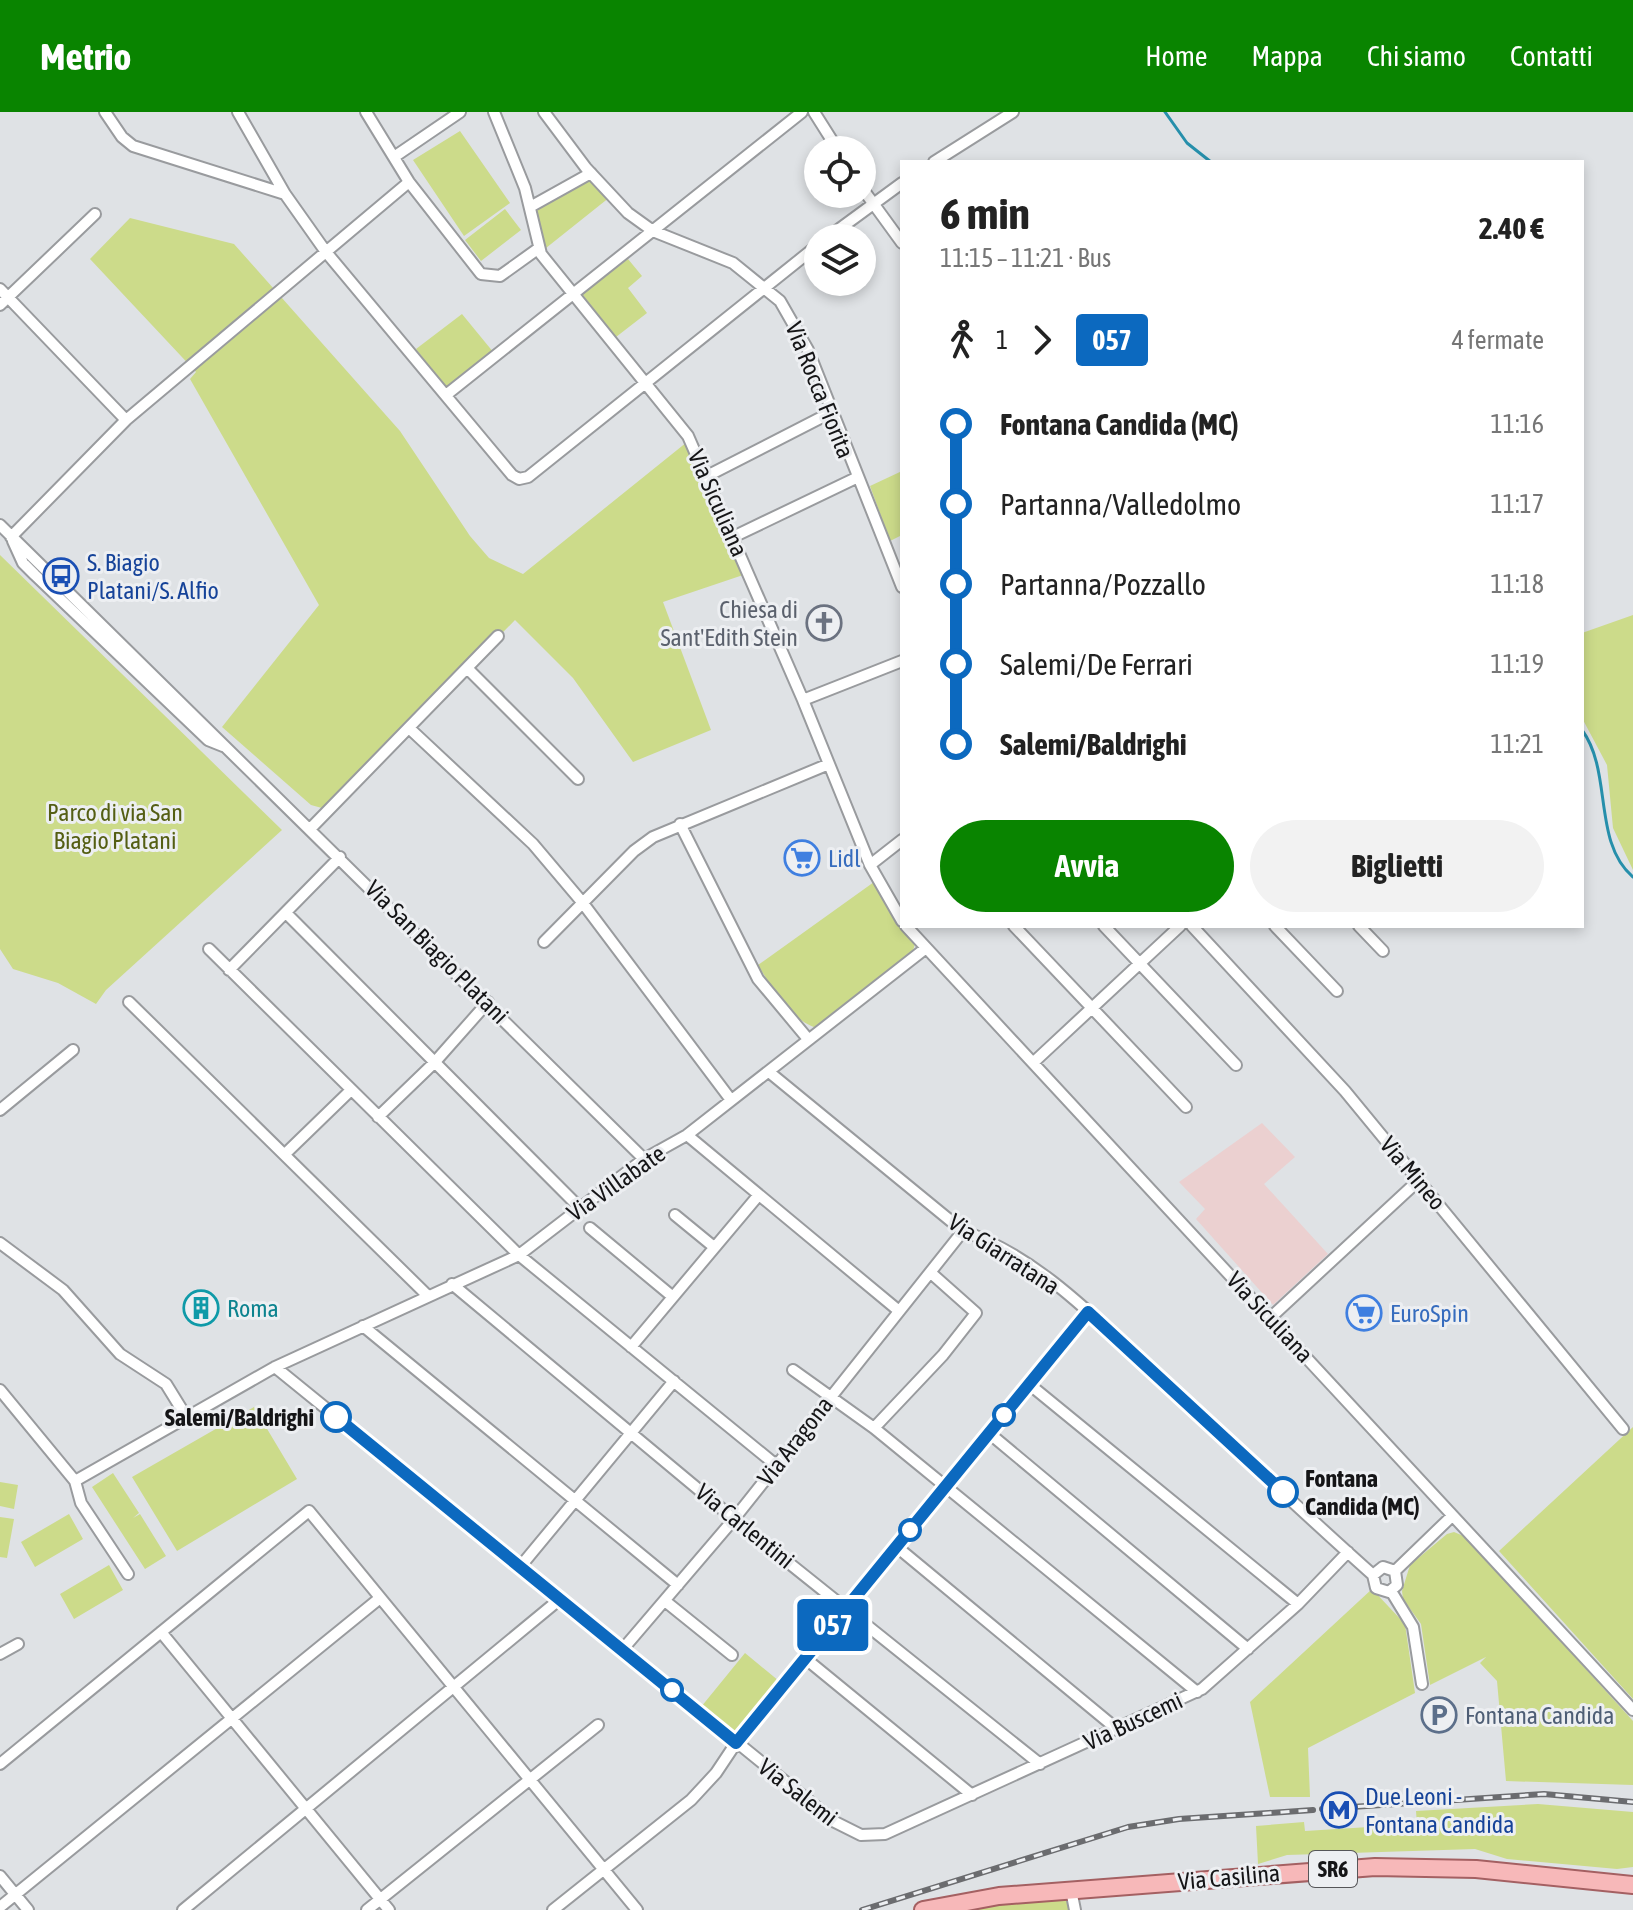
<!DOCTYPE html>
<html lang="it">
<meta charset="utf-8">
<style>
body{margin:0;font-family:"Asap Condensed",sans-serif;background:#f2f2f2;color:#222;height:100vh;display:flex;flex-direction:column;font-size:30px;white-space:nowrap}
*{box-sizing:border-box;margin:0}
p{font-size:26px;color:#767676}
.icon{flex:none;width:44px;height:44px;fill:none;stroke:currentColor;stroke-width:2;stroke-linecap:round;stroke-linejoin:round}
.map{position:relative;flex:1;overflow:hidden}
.sheet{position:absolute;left:900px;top:48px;width:684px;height:768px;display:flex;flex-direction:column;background:#fff;border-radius:0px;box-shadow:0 4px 12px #0003}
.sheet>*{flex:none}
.badge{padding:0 16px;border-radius:6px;font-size:28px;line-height:52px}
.buttons{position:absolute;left:804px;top:24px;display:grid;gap:16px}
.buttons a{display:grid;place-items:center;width:72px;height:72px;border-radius:50%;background:#fff;box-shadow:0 4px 12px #0003;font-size:40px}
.map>.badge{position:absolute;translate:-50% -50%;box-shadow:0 0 0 4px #fff}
.legs{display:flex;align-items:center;gap:12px;height:88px;padding:0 40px;font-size:26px}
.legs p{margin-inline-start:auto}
.headline{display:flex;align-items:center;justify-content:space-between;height:136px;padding:0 40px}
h1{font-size:44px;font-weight:700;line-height:60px}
.primary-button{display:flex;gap:16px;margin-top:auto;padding:16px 40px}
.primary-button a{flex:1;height:92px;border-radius:48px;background:#098400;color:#fff;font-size:32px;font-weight:700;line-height:92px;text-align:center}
.primary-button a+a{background:#f2f2f2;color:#222}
ul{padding:0 40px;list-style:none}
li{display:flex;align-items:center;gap:28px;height:80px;font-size:30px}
li i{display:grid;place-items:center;width:12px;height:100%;margin:0 10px;background:currentColor}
li i::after{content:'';width:20px;height:20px;margin:-10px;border:6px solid;border-radius:50%;background:#fff}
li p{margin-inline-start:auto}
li:first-child i{background:linear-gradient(#0000 50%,currentColor 0)}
li:last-child i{background:linear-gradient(currentColor 50%,#0000 0)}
header{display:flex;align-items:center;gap:48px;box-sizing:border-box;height:112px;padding:0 40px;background:#098400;color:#fff}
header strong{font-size:38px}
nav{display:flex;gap:44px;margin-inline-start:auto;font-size:28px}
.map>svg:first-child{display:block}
.education{fill:#ebd0d0}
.green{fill:#ccdb8a}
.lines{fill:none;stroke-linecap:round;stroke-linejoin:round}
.stream{stroke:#268fab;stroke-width:3}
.street-casing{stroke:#999b9e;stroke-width:14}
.primary-casing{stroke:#a46062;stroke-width:20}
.street{stroke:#fff;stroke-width:10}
.primary{stroke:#f7b8b9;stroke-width:16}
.rail-casing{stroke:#6b6c6f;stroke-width:6}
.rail{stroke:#edeff2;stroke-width:3;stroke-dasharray:9;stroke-linecap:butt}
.line-1-casing{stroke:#fff;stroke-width:18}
.line-1{stroke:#0c69bf;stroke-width:12}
.stop-1-dot{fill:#fff;stroke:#0c69bf;stroke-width:4}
.labels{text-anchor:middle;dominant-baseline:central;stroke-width:6;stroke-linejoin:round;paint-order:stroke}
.shield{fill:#edeff2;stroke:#565659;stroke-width:2}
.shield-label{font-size:22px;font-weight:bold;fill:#151517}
.street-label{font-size:24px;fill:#151517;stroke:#edeff2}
.transit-label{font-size:24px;fill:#164399;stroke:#edeff2;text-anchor:start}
.worship-label{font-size:24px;fill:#5b616d;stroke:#edeff2;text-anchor:end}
.park-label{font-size:24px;fill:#545e13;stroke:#edeff2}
.shop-label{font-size:24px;fill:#366cbe;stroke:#edeff2;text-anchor:start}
.culture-label{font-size:24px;fill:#0d838f;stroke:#edeff2;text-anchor:start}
.stop-label{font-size:24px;font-weight:bold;fill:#151517;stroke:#edeff2;text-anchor:end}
.service-label{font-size:24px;fill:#4e5e75;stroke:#edeff2;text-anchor:start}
</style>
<header>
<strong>Metrio</strong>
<nav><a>Home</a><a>Mappa</a><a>Chi siamo</a><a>Contatti</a></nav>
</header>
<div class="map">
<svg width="1633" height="1798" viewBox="0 0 1633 1798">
<rect width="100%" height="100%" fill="#dfe2e5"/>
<!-- education -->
<path class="education" d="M1262 1011 1295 1045 1264 1072 1328 1142 1273 1193 1196 1107 1205 1097 1179 1070Z"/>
<!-- green -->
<path class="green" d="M460 19 510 91 464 124 413 48Z
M590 63 610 85 546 136 535 94Z
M505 97 521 118 481 149 465 128Z
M130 106 234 132 400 319 470 424 489 446 523 462 687 330 749 461 663 490 711 618 633 650 573 566 515 508 329 698 311 693 222 615 319 493 190 267 196 260 90 147Z
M628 147 642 164 628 176 647 201 616 225 582 182Z
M462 202 494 241 448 279 416 237Z
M902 359V423L890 429 870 374Z
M0 443 282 718 106 878 96 892 58 871 13 857 0 837Z
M1633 503V758L1613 716 1607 653 1582 606V521Z
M874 770 915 832 911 845 816 916C787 905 774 879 758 853Z
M254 1295 297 1367 177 1439 132 1365Z
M1633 1315V1587L1499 1439Z
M113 1361 139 1401 133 1406 140 1402 166 1444 145 1457 92 1375Z
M0 1370 18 1373 14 1397 0 1394Z
M69 1402 83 1427 35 1455 21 1430Z
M0 1405 14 1407 7 1446 0 1445Z
M1454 1420 1466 1425 1633 1609V1673L1506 1669 1497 1569 1480 1551 1486 1545 1430 1573 1421 1512 1403 1487 1402 1479 1410 1453 1447 1422Z
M109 1453 123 1478 74 1507 60 1482Z
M1372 1477 1405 1512 1415 1581 1308 1636 1310 1685H1270L1250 1590Z
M745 1541 779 1569 735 1622 701 1595Z
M1538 1692 1633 1700V1755L1617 1757 1507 1747 1475 1737 1287 1743 1258 1752 1256 1714 1304 1710 1305 1719 1417 1712 1416 1699Z
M1066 1785 1071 1798H950Z"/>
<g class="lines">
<!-- stream -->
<path class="stream" d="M1165 0 1187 31 1211 50
M1582 618C1613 660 1592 730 1633 765"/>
<defs>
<path id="street" d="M105 0 122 25 133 34 285 82
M238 0 285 82 326 140 512 363 519 367 528 365 818 133
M366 0 409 70 481 162 500 164 539 136
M494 0 525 76 541 142 688 324 803 588 870 753 902 809
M544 0 586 56 628 101 653 119 733 151 780 189 808 238 902 475
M814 0 838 38
M394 45 460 0
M934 50 1013 0
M862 76 902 131
M530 95 591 61
M827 126 902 71
M0 177 126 308
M0 193 95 102
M446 283 802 0
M707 364 830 301
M0 413 644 1047
M11 425 126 308 409 70
M733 425 856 366
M13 429 23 451 35 463 208 628 223 634
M468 557 578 667
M803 588 902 549
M409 616 533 732 582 790 731 988
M680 712 758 867 808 927
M311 716 498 524
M870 753 902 728
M286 801 579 1095
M906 814 1633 1598
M1014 814 1186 995
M1104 814 1236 953
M1192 814 1345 979 1623 1317
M1275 814 1337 879
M1359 814 1383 839
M544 830 634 739 653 725 829 652
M209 837 519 1143 776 1353
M229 858 340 745
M129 890 427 1183
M1035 949 1180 814
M769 960 963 1119C1040 1146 1099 1210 1158 1264 1229 1331 1300 1398 1373 1463
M0 998 73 938
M378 1005 434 951 488 890
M687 1023 899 1199
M285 1042 350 979
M675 1103 714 1135
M590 1116 673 1185
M0 1131 63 1178 120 1242 166 1272 187 1306
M452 1172 734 1407 1040 1652
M1270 1206 1419 1068
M363 1214 678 1473
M631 1235 757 1085
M275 1255 835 1710 861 1723 885 1722 1202 1577 1298 1492 1348 1440
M793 1258 874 1316 1197 1580
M1029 1272 1298 1492
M0 1278 75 1369 81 1391 128 1462
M874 1316 943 1243 976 1201 931 1161
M989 1321 1248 1537
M75 1369 275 1255 519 1143 644 1047 687 1023 926 836
M897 1435 1118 1618
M520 1455 674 1269
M1395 1459 1452 1404
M1373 1463 1376 1476 1389 1480 1397 1473 1395 1459
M1373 1463 1383 1455 1395 1459
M1391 1479 1413 1515 1422 1572
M665 1489 732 1543
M161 1520 389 1798
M623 1537 734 1407 963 1119
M0 1542 18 1532
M806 1547 972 1683
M0 1652 309 1399 637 1798
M0 1764 28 1798
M1071 1778 1075 1798
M0 1795 380 1486
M183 1798 560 1487
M367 1798 598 1613
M553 1798 691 1688 716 1661 736 1631 1088 1200"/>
<path id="primary" d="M923 1798 999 1784 1375 1755 1476 1757 1633 1773"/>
</defs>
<!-- street casing -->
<use href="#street" class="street-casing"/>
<!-- primary casing -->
<use href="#primary" class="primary-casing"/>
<!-- street -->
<use href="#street" class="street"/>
<!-- primary -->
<use href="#primary" class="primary"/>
<defs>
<path id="rail" d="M1322 1697 1544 1682 1633 1690
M862 1798 1128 1715 1179 1707 1313 1698"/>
</defs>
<!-- rail casing -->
<use href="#rail" class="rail-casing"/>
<!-- rail -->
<use href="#rail" class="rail"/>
</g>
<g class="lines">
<defs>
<path id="line-1" d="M336 1305 736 1631 1088 1200 1283 1380"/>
</defs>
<!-- line-1 casing -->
<use href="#line-1" class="line-1-casing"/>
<!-- line-1 -->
<use href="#line-1" class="line-1"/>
</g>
<!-- icons -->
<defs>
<symbol id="bus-ring" viewBox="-11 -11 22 22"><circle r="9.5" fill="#edeff2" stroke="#1a4fb4" stroke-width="1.5"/><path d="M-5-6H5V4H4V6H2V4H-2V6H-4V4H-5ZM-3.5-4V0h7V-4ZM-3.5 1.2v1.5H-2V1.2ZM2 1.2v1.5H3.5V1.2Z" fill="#1a4fb4"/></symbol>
<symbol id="church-ring" viewBox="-11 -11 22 22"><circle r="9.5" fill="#edeff2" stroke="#6b7280" stroke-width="1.5"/><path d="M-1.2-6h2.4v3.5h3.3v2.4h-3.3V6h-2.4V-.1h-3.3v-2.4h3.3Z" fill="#6b7280"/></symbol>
<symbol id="supermarket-ring" viewBox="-11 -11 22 22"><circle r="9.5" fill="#edeff2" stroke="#3f7fe0" stroke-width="1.5"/><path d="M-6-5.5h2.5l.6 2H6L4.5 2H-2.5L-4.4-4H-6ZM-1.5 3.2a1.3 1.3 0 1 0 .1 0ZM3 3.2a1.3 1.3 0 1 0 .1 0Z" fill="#3f7fe0"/></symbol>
<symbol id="building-ring" viewBox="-11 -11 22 22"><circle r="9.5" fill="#edeff2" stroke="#0f9aa8" stroke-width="1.5"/><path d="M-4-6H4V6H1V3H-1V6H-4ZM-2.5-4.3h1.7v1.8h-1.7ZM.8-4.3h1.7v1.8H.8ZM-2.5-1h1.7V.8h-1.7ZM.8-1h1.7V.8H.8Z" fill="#0f9aa8"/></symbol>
<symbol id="parking-ring" viewBox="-11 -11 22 22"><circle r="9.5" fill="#edeff2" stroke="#5c6f8a" stroke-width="1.5"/><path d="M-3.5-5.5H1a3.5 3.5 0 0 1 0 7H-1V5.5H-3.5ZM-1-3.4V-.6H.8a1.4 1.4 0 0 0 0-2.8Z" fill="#5c6f8a"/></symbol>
<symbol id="metro-ring" viewBox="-11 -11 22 22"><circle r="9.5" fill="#edeff2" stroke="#1a4fb4" stroke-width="1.5"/><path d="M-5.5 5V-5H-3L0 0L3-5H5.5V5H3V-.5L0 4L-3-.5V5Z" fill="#1a4fb4"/></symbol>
</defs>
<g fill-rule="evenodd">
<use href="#bus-ring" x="41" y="444" width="40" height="40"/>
<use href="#church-ring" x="804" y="491" width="40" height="40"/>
<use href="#supermarket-ring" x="782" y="726" width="40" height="40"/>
<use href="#building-ring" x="181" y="1176" width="40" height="40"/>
<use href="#supermarket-ring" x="1344" y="1181" width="40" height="40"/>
<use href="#parking-ring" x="1419" y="1583" width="40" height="40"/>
<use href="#metro-ring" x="1319" y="1678" width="40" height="40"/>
</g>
<!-- markers -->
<g class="stop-1-dot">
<circle cx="1004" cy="1303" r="10"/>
<circle cx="336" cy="1305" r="14"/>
<circle cx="1283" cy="1380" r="14"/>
<circle cx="910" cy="1418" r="10"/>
<circle cx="672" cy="1578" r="10"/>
</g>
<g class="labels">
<!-- shield labels -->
<rect class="shield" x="1309" y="1739" width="48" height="36" rx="6"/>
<g class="shield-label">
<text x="1333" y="1757">SR6</text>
</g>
<!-- street labels -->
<g class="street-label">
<text transform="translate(820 278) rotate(68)">Via Rocca Fiorita</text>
<text transform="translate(718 391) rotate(66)">Via Siculiana</text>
<text transform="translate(437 840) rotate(45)">Via San Biagio Platani</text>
<text transform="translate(1413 1061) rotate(50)">Via Mineo</text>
<text transform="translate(616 1071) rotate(-35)">Via Villabate</text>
<text transform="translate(1004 1142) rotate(33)">Via Giarratana</text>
<text transform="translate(1270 1205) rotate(47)">Via Siculiana</text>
<text transform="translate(795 1329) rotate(-52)">Via Aragona</text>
<text transform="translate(745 1414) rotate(39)">Via Carlentini</text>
<text transform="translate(1133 1609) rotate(-25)">Via Buscemi</text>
<text transform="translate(798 1680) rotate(38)">Via Salemi</text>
<text transform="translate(1229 1765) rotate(-5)">Via Casilina</text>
</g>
<!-- transit labels -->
<g class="transit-label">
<text x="87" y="450">S. Biagio<tspan x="87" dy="28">Platani/S. Alfio</tspan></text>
<text x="1365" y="1684">Due Leoni -<tspan x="1365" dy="28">Fontana Candida</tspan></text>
</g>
<!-- worship labels -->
<g class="worship-label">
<text x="798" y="497">Chiesa di<tspan x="798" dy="28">Sant'Edith Stein</tspan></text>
</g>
<!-- park labels -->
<g class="park-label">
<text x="115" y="700">Parco di via San<tspan x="115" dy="28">Biagio Platani</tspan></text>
</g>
<!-- shop labels -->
<g class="shop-label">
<text x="828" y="746">Lidl</text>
<text x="1390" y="1201">EuroSpin</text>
</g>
<!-- culture labels -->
<g class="culture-label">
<text x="227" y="1196">Roma</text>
</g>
<!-- stop labels -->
<g class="stop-label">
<text x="314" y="1305">Salemi/Baldrighi</text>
<text x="1305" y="1366" text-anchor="start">Fontana<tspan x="1305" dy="28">Candida (MC)</tspan></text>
</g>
<!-- service labels -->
<g class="service-label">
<text x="1465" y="1603">Fontana Candida</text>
</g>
</g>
</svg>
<div class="buttons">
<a><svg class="icon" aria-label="locate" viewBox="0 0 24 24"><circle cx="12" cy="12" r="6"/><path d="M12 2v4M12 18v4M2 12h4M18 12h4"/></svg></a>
<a><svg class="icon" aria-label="layers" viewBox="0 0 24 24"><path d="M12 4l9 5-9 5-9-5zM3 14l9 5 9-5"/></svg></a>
</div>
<b class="badge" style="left:833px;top:1513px;background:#0c69bf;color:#fff">057</b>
<section class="sheet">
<div class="headline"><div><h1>6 min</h1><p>11:15 – 11:21 · Bus</p></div><b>2.40 €</b></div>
<div class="legs"><svg class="icon" aria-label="walk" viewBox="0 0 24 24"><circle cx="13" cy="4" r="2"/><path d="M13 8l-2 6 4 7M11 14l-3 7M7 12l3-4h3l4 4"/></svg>1<svg class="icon" aria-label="forward" viewBox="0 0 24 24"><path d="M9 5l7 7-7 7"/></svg><b class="badge" style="background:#0c69bf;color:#fff">057</b><p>4 fermate</p></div>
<ul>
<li><i style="color:#0c69bf"></i><b>Fontana Candida (MC)</b><p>11:16</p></li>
<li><i style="color:#0c69bf"></i><span>Partanna/Valledolmo</span><p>11:17</p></li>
<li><i style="color:#0c69bf"></i><span>Partanna/Pozzallo</span><p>11:18</p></li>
<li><i style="color:#0c69bf"></i><span>Salemi/De Ferrari</span><p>11:19</p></li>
<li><i style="color:#0c69bf"></i><b>Salemi/Baldrighi</b><p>11:21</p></li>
</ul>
<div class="primary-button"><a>Avvia</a><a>Biglietti</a></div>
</section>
</div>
